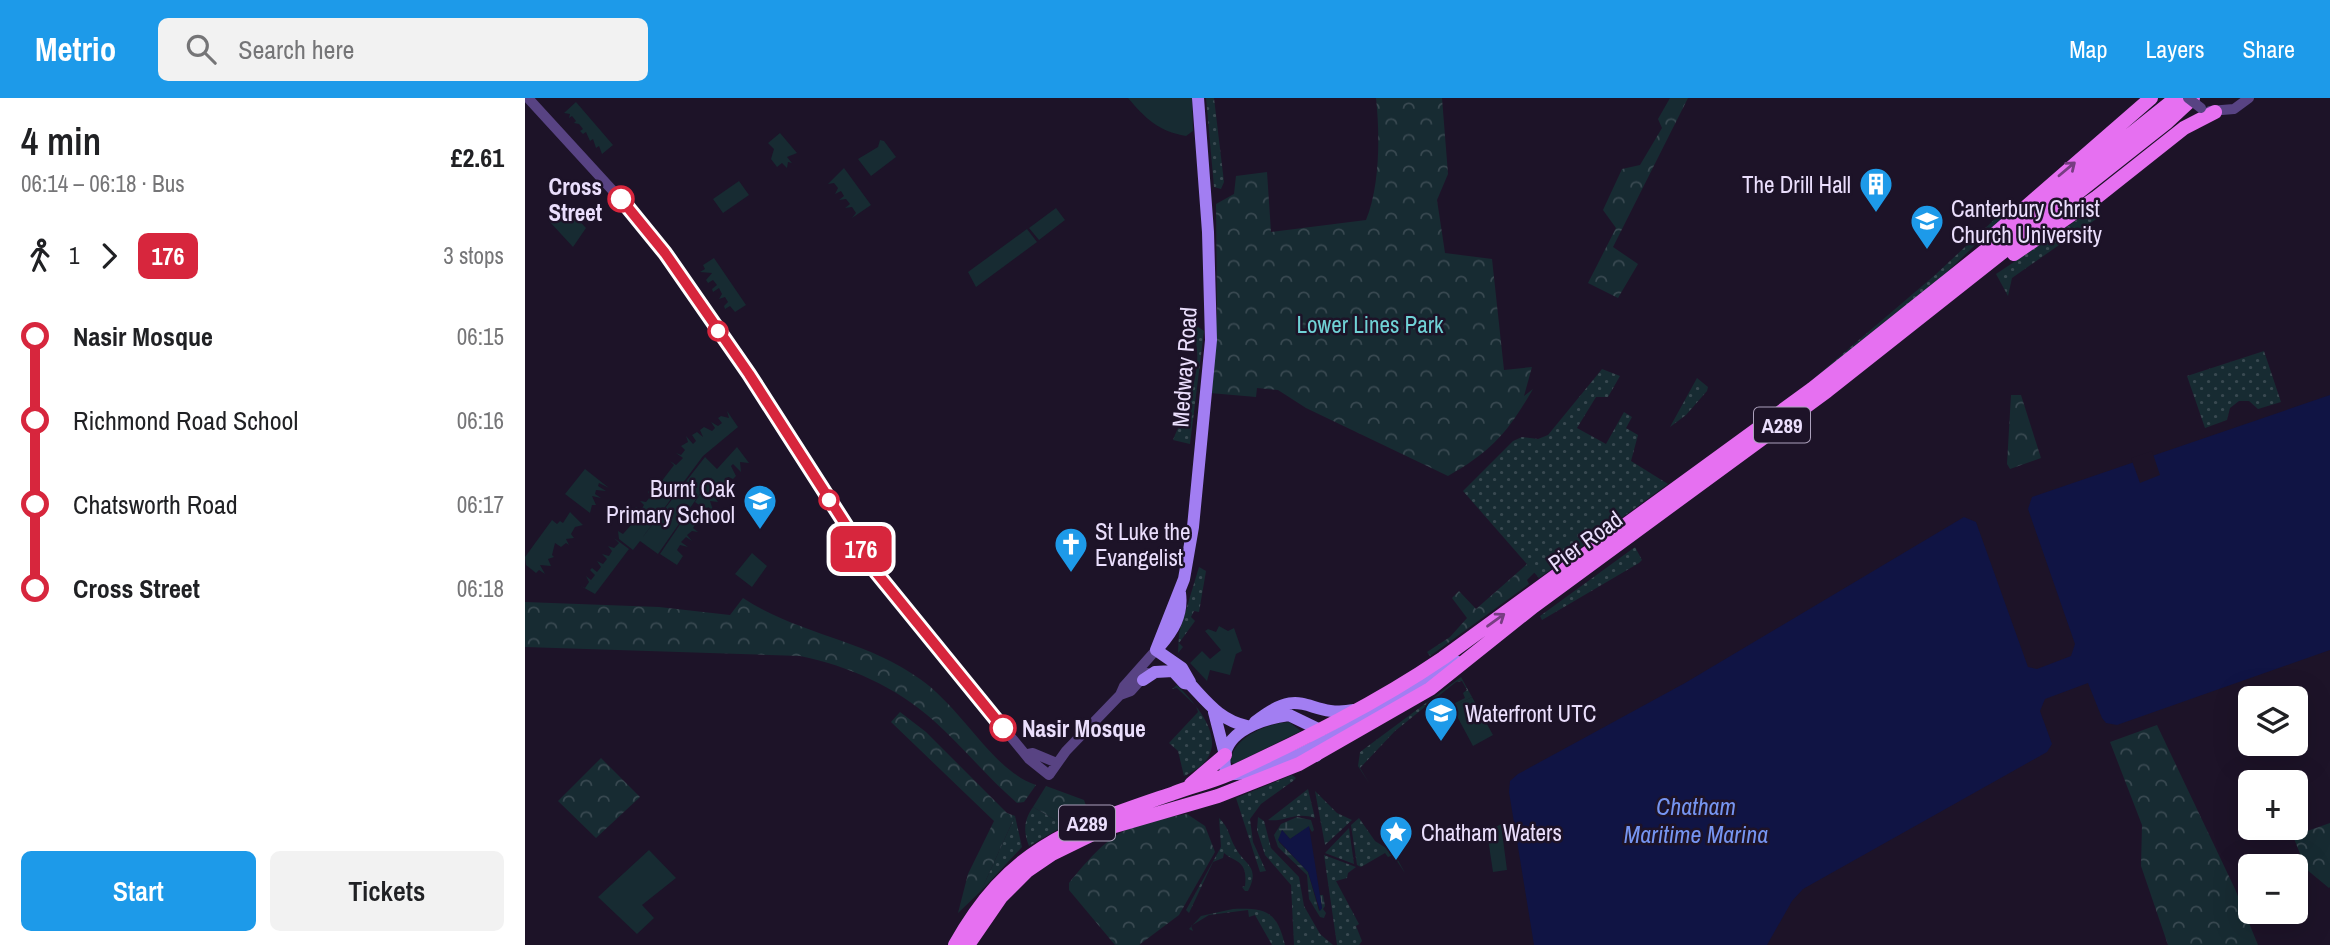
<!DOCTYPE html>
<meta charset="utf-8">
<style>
body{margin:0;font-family:"Archivo Narrow",sans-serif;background:#f2f2f2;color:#202124;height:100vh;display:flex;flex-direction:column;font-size:26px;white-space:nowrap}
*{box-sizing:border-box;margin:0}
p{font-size:23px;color:#757577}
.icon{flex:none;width:38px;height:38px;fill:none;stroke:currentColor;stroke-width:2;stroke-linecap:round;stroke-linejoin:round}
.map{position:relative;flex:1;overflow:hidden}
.side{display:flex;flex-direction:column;background:#fff;width:525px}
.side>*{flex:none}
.badge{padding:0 14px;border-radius:10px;font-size:24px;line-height:46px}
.tools{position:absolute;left:1713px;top:588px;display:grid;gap:14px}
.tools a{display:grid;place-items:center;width:70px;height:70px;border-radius:10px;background:#fff;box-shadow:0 7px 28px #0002;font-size:35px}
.map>.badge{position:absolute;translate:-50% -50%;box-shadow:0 0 0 4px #fff}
.legs{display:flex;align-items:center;gap:10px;height:77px;padding:0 21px;font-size:23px}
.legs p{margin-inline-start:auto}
.headline{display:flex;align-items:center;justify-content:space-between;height:119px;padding:0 21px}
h1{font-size:38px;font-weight:600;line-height:52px}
.cta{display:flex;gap:14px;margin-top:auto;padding:14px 21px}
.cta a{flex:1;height:80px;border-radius:10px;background:#1d9ae9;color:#fff;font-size:28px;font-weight:600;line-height:80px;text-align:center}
.cta a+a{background:#f2f2f2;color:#202124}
ul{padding:0 21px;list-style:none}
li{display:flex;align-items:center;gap:24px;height:84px;font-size:26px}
li i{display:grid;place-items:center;width:10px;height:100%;margin:0 9px;background:currentColor}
li i::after{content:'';width:18px;height:18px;margin:-9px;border:5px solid;border-radius:50%;background:#fff}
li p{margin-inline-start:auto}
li:first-child i{background:linear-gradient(#0000 50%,currentColor 0)}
li:last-child i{background:linear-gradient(currentColor 50%,#0000 0)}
header{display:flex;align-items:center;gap:42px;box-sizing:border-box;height:98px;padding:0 35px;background:#1d9ae9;color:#fff}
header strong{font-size:33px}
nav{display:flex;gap:38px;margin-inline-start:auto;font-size:24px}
.search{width:490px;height:63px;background:#f2f2f2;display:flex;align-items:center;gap:18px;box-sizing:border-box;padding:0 24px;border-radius:10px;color:#757577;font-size:26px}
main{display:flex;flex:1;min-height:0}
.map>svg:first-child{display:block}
.grass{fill:url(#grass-dots)}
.forest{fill:url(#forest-crowns)}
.wetland{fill:url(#wetland-marsh)}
.garden{fill:#172b32}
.water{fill:#101444}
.pier{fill:#1d1328}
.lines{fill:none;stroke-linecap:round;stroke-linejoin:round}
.tertiary{stroke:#584383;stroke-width:10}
.secondary{stroke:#a27ef2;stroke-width:12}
.primary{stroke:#e670f1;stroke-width:14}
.tertiary-bridge{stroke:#584383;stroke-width:10}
.oneway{stroke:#773d82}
.line-1-casing{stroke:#fff;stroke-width:16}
.line-1{stroke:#d7263d;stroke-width:10}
.stop-1-dot{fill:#fff;stroke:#d7263d;stroke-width:3.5}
.labels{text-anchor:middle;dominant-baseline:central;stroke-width:5;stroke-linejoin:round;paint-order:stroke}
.shield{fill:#1d1328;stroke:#aca1bc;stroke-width:2}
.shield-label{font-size:21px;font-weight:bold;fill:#eadefc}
.poi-label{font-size:23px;fill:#eadefc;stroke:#1d1328;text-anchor:start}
.stop-label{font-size:23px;font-weight:bold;fill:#eadefc;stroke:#1d1328;text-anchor:end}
.park-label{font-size:23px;fill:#70d2d6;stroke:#1d1328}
.street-label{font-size:23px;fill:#eadefc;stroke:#1d1328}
.water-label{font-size:24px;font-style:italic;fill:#7695f1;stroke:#1d1328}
</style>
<header>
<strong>Metrio</strong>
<div class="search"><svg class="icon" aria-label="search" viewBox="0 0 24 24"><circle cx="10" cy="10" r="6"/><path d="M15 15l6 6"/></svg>Search here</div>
<nav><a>Map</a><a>Layers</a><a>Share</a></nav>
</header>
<main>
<section class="side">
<div class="headline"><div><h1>4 min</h1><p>06:14 – 06:18 · Bus</p></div><b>£2.61</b></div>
<div class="legs"><svg class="icon" aria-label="walk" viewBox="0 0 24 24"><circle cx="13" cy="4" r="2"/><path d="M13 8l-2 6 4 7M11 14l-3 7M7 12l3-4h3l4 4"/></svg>1<svg class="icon" aria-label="forward" viewBox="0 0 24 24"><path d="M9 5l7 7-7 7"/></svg><b class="badge" style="background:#d7263d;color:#fff">176</b><p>3 stops</p></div>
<ul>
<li><i style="color:#d7263d"></i><b>Nasir Mosque</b><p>06:15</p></li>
<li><i style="color:#d7263d"></i><span>Richmond Road School</span><p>06:16</p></li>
<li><i style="color:#d7263d"></i><span>Chatsworth Road</span><p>06:17</p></li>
<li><i style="color:#d7263d"></i><b>Cross Street</b><p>06:18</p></li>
</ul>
<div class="cta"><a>Start</a><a>Tickets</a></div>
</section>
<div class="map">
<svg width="1805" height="847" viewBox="0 0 1805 847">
<defs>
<pattern id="grass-dots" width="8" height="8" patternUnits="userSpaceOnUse" patternTransform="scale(1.75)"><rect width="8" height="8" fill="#172b32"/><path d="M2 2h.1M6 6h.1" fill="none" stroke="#394951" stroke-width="1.8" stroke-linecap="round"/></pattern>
<pattern id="forest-crowns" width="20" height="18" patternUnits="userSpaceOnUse" patternTransform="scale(1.75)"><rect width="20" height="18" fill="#172b32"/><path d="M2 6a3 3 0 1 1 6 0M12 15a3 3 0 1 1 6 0" fill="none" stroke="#394951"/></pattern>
<pattern id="wetland-marsh" width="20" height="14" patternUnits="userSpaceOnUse" patternTransform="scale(1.75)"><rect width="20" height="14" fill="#172b32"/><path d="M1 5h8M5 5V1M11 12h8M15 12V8" fill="none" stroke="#394951"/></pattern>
</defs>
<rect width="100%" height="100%" fill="#1d1328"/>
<!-- grass -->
<path class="grass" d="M681 0H689L699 84 696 91 689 89Z
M1486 106 1490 109 1399 196 1287 282 1410 177Z
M1570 110 1577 117 1487 180 1483 198 1471 176Z
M672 228 679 233 665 346 648 342C662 310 682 265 667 231Z
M1739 253 1756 304 1733 311 1724 303H1714L1705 310 1702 322 1680 330 1662 278Z
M1077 271 1095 278 1083 299H1071L1052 330 1081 346 1099 314 1107 319 1101 330 1113 337 1106 363 1143 386 1014 480 938 393 988 343 997 339 1013 341 1023 337Z
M1172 280 1183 289 1182 293 1161 317 1145 329Z
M1110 449 1117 462 1114 465 1017 522 1015 518Z
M674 469 681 473 674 514 669 513 666 519 670 523 654 545 658 549 653 555 654 535Z
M936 579 947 599 926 610 922 603 926 607 940 600 938 595 942 592 937 583 931 584 870 633 835 670 844 685 833 668 835 654Z
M652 587C680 615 711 655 659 678L653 653 644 645 673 614 671 608 652 590 647 591Z
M767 677 771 680 768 683 736 706 725 721 728 744 741 773 735 774 711 700Z
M783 691 790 720C771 713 760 724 743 722Z
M790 693 812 715 827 722 800 747Z
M508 709 534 724 549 722 504 748C498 733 499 722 508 709Z
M490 718 497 749 456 793Z
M733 719 739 723 746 750 774 779 779 808 795 836 808 847H769L766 787 740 757 732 732Z
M694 720C704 729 704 739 710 749 719 767 736 768 723 793H720L717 789 720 788C723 762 711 765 699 755L698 760 688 764 664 815 661 812 696 749Z
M834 720 850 743 869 755 880 775 868 757 863 759 860 755 836 769 832 767 826 727Z
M824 730 829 766 800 755Z
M799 757 831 769 823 775 822 780 811 783 834 826 831 828 837 843 834 847H812Z
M708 811C741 810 752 813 760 847H747L730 817 724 819 723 812 684 817 666 828 668 833 664 831 676 818Z"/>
<!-- forest -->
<path class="forest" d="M851 0H917L923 76 912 102 920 155 967 161 979 272 1007 269 999 298 1008 291C983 334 967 353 923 378L781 310 753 292 732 290 731 299 685 295 692 216 691 106 709 96 711 78 742 74 746 134 841 122C855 88 855 37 851 0Z
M1145 0H1163L1088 149 1113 166 1093 200 1063 185 1091 130 1078 112 1097 71 1115 67 1137 30 1133 21Z
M1486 297H1496L1516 360 1485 371 1482 366Z
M1002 466 1010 474 1002 482 1004 486 905 558 902 554 925 539 942 520 927 500 934 493 951 511Z
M218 500C274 537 340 541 395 581 438 611 468 673 511 687L499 704 492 705C462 679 438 649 408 622 371 589 324 568 275 558L0 549V504L134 509 205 517Z
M375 614 401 634 482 715 490 718 456 793 433 815 443 776 469 723 366 624Z
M1632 627 1710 791 1733 847H1643L1616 768 1617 727 1585 644Z
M76 660 115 699 71 740 33 703Z
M521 688 559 702 564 716 548 712 540 724H534L508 709Z
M662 716 680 728 690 754 654 817 614 847H590L544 792V785C586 734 598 727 662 716Z
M1805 725V789L1804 790 1781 771 1768 738Z"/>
<!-- wetland -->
<path class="wetland" d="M772 719 786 722 789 732 787 734 784 729 765 741 757 732 754 744 783 774 794 813 797 810 795 797H798L800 808 798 811 801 815 799 820 795 819 784 801 782 777 753 749 749 737 756 726Z"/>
<!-- garden -->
<path class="garden" d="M603 0H667L668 33 661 38C633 33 621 21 603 0Z
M51 4 88 47 77 56 74 48 71 50 68 41 65 43 61 34 58 36 55 33 58 31 54 26 49 25 51 23 47 18 44 20 45 16 39 15Z
M255 35 272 55 262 59 267 65 263 64 262 70 257 65 252 69 246 61 249 51 243 45Z
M355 42 359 43 371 59 346 78 333 61 353 49Z
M319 70 346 107 327 120 331 115 327 109 320 110 325 106 321 101 314 102 319 98 316 93 310 96 313 90 309 85 303 86Z
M214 83 224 97 198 115 188 101Z
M41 108 61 130 48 149 24 123Z
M531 110 540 122 514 142 504 130Z
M502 131 512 144 451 189 443 174Z
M189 160 221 207 210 214 205 208 200 211 199 208 203 204 200 199 194 201 197 196 194 190 188 194 187 191 192 187 188 182 183 185 181 182 187 175 175 174 180 171 178 167Z
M202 313 213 329 178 358 117 440 180 359 192 371 212 349 224 365 215 364 216 374 208 366 206 368 211 378 208 381 203 379 200 384 203 389 199 386 195 389 199 396 193 393 189 398 193 404 185 403 188 412 183 409 181 412 170 404 188 377 133 456 115 443 108 452 94 441 93 433 98 436 115 417 109 412 111 409 116 412 119 407 115 403 121 404 125 399 123 393 127 396 131 391 128 386 133 388 149 367 145 363 151 367 158 360 151 355 156 357 160 352 156 348 163 344 161 338 175 354 168 346 171 343 167 337 172 334 178 339 175 332 179 329 187 333 190 330 186 324 193 328 197 325 193 320 196 318 204 320Z
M60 371 84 390 74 385 73 388 81 393 71 392 70 396 76 400 67 398 71 407H67L65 415 40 396Z
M45 414 58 427 50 429 46 436 49 440 41 441 44 447 41 445 36 449 30 445 27 457 29 459 23 461 26 468 15 467 20 476 14 472 11 475 1 467 0 459 27 422 32 426 35 423 38 425Z
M162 416 178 427 171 425 168 430 173 434 167 433 162 437 167 443 161 439 156 444 163 449 155 447 152 452 158 458 152 467 135 456Z
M89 440 104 451 70 496 54 487 60 490 64 484 61 478 66 482 70 477 65 472 67 470 72 474 76 469 72 463 78 466 82 461 77 456 84 458 87 453 83 448 89 450 94 445Z
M227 455 242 468 227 489 210 476Z
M694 528 703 533 709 530 717 553 711 556 705 577 685 572 682 583 665 565 677 553 685 561 696 552 680 533 683 531 691 534Z
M947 599 968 637 948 648 927 609Z
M764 624 776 633 709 666 706 664C706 640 743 625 764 624Z
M976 726 982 772 968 774 962 734Z
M124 752 151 780 117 807 129 820 112 836 73 799Z"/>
<!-- water -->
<path class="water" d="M1805 297V552L1592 627 1581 625 1577 620 1563 585 1520 601 1515 613 1527 646 1522 654 1278 791 1267 803 1242 847H1009L984 694 985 683 993 676 1160 585 1439 419 1451 424 1503 569 1512 571 1546 558 1550 546 1503 411 1507 399Z
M784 728 797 810 795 813 783 774 753 742 757 732 765 741Z"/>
<!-- pier -->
<path class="pier" d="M1627 353 1635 377 1615 385 1606 360Z"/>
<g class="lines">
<!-- tertiary -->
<path class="tertiary" d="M3 0 122 130 270 344 351 474 504 661 524 677 541 653 595 597 599 588 631 552
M1685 13 1709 11 1724 0
M595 597 606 593 622 575
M503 656 508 655 532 665"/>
<!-- secondary -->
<path class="secondary" d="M634 549C648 533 658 517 655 495
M631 552 659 481 668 429 686 242 683 134 673 0
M631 552 657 570 665 584
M618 582 630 574 648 573 659 585 665 586C683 605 695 622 722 628
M689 614 700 657
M730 624C780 584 781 621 829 612
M791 658 793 631 764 617C734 621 688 637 702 676 757 681 882 594 931 563"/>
<!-- primary -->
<path class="primary" d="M1464 141 1626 0
M1489 156 1572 99 1659 30 1690 14
M666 686 700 657
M430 847C486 747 547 730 649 695 667 688 686 684 704 676 777 642 852 605 918 560L1287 291 1651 0
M443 847 476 799 502 773 527 756 576 732 693 698 774 666 905 591 1009 508 1302 293 1641 25 1668 0"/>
<!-- tertiary-bridge -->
<path class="tertiary-bridge" d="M1663 0 1676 10"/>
</g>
<!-- one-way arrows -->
<defs><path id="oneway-shaft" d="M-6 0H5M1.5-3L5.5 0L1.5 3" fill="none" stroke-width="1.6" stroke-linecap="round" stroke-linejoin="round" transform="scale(1.75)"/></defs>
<g class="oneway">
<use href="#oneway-shaft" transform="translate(1542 71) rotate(-40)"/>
<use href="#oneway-shaft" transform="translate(971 522) rotate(-36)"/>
</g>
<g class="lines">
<defs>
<path id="line-1" d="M96 101 140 155 224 276 351 474 478 630"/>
</defs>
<!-- line-1 casing -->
<use href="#line-1" class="line-1-casing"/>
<!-- line-1 -->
<use href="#line-1" class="line-1"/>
</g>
<!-- icons -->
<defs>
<symbol id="building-pin" viewBox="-11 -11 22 30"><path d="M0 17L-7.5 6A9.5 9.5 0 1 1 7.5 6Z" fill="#1d9ae9" stroke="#1d1328"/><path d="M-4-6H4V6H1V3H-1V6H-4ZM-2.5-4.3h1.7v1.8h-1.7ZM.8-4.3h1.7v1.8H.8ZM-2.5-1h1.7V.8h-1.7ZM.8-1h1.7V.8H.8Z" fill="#fff"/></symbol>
<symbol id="university-pin" viewBox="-11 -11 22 30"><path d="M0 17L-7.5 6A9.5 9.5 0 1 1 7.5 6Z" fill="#1d9ae9" stroke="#1d1328"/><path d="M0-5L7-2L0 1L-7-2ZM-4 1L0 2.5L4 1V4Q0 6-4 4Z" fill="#fff"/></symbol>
<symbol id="school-pin" viewBox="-11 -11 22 30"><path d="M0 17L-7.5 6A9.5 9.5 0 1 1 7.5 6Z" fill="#1d9ae9" stroke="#1d1328"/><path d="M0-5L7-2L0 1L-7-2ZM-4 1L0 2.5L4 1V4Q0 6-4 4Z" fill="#fff"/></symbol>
<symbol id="church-pin" viewBox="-11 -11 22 30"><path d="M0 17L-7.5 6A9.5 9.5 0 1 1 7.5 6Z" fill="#1d9ae9" stroke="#1d1328"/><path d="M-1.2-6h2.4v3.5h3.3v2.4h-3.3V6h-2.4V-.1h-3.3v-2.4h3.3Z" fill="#fff"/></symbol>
<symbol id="sight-pin" viewBox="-11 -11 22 30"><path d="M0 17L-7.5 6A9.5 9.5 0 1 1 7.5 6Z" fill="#1d9ae9" stroke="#1d1328"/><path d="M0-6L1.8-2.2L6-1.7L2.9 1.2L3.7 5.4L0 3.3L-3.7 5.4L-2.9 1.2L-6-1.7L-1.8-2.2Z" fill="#fff"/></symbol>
</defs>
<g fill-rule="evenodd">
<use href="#building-pin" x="1332" y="67" width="38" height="52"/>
<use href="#university-pin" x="1383" y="104" width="38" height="52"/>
<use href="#school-pin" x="216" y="384" width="38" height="52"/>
<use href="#church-pin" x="527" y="427" width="38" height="52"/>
<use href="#school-pin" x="897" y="596" width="38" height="52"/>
<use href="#sight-pin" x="852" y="715" width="38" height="52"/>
</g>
<!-- markers -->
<g class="stop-1-dot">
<circle cx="96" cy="101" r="12"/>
<circle cx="193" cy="233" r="9"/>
<circle cx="304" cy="402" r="9"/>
<circle cx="478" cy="630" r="12"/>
</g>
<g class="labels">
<!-- shield labels -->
<g class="shield">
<rect x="1229" y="309.5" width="56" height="35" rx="5"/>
<rect x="534" y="707.5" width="56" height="35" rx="5"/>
</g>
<g class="shield-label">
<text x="1257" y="327">A289</text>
<text x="562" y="725">A289</text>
</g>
<!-- poi labels -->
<g class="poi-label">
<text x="1326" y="86" text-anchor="end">The Drill Hall</text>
<text x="1426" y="110">Canterbury Christ<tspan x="1426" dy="26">Church University</tspan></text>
<text x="210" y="390" text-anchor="end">Burnt Oak<tspan x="210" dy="26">Primary School</tspan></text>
<text x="570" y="433">St Luke the<tspan x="570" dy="26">Evangelist</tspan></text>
<text x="940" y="615">Waterfront UTC</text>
<text x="896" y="734">Chatham Waters</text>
</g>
<!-- stop labels -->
<g class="stop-label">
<text x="77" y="88">Cross<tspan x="77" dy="26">Street</tspan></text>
<text x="497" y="630" text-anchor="start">Nasir Mosque</text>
</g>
<!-- park labels -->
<g class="park-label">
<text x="845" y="226">Lower Lines Park</text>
</g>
<!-- street labels -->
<g class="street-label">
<text transform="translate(659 269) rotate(-86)">Medway Road</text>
<text transform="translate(1060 443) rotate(-36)">Pier Road</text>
</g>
<!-- water labels -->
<g class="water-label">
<text x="1171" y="708">Chatham<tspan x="1171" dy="28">Maritime Marina</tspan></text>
</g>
</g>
</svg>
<div class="tools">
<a><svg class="icon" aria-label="layers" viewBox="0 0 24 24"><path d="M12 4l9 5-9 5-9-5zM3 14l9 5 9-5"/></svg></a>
<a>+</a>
<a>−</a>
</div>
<b class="badge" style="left:336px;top:451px;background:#d7263d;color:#fff">176</b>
</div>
</main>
